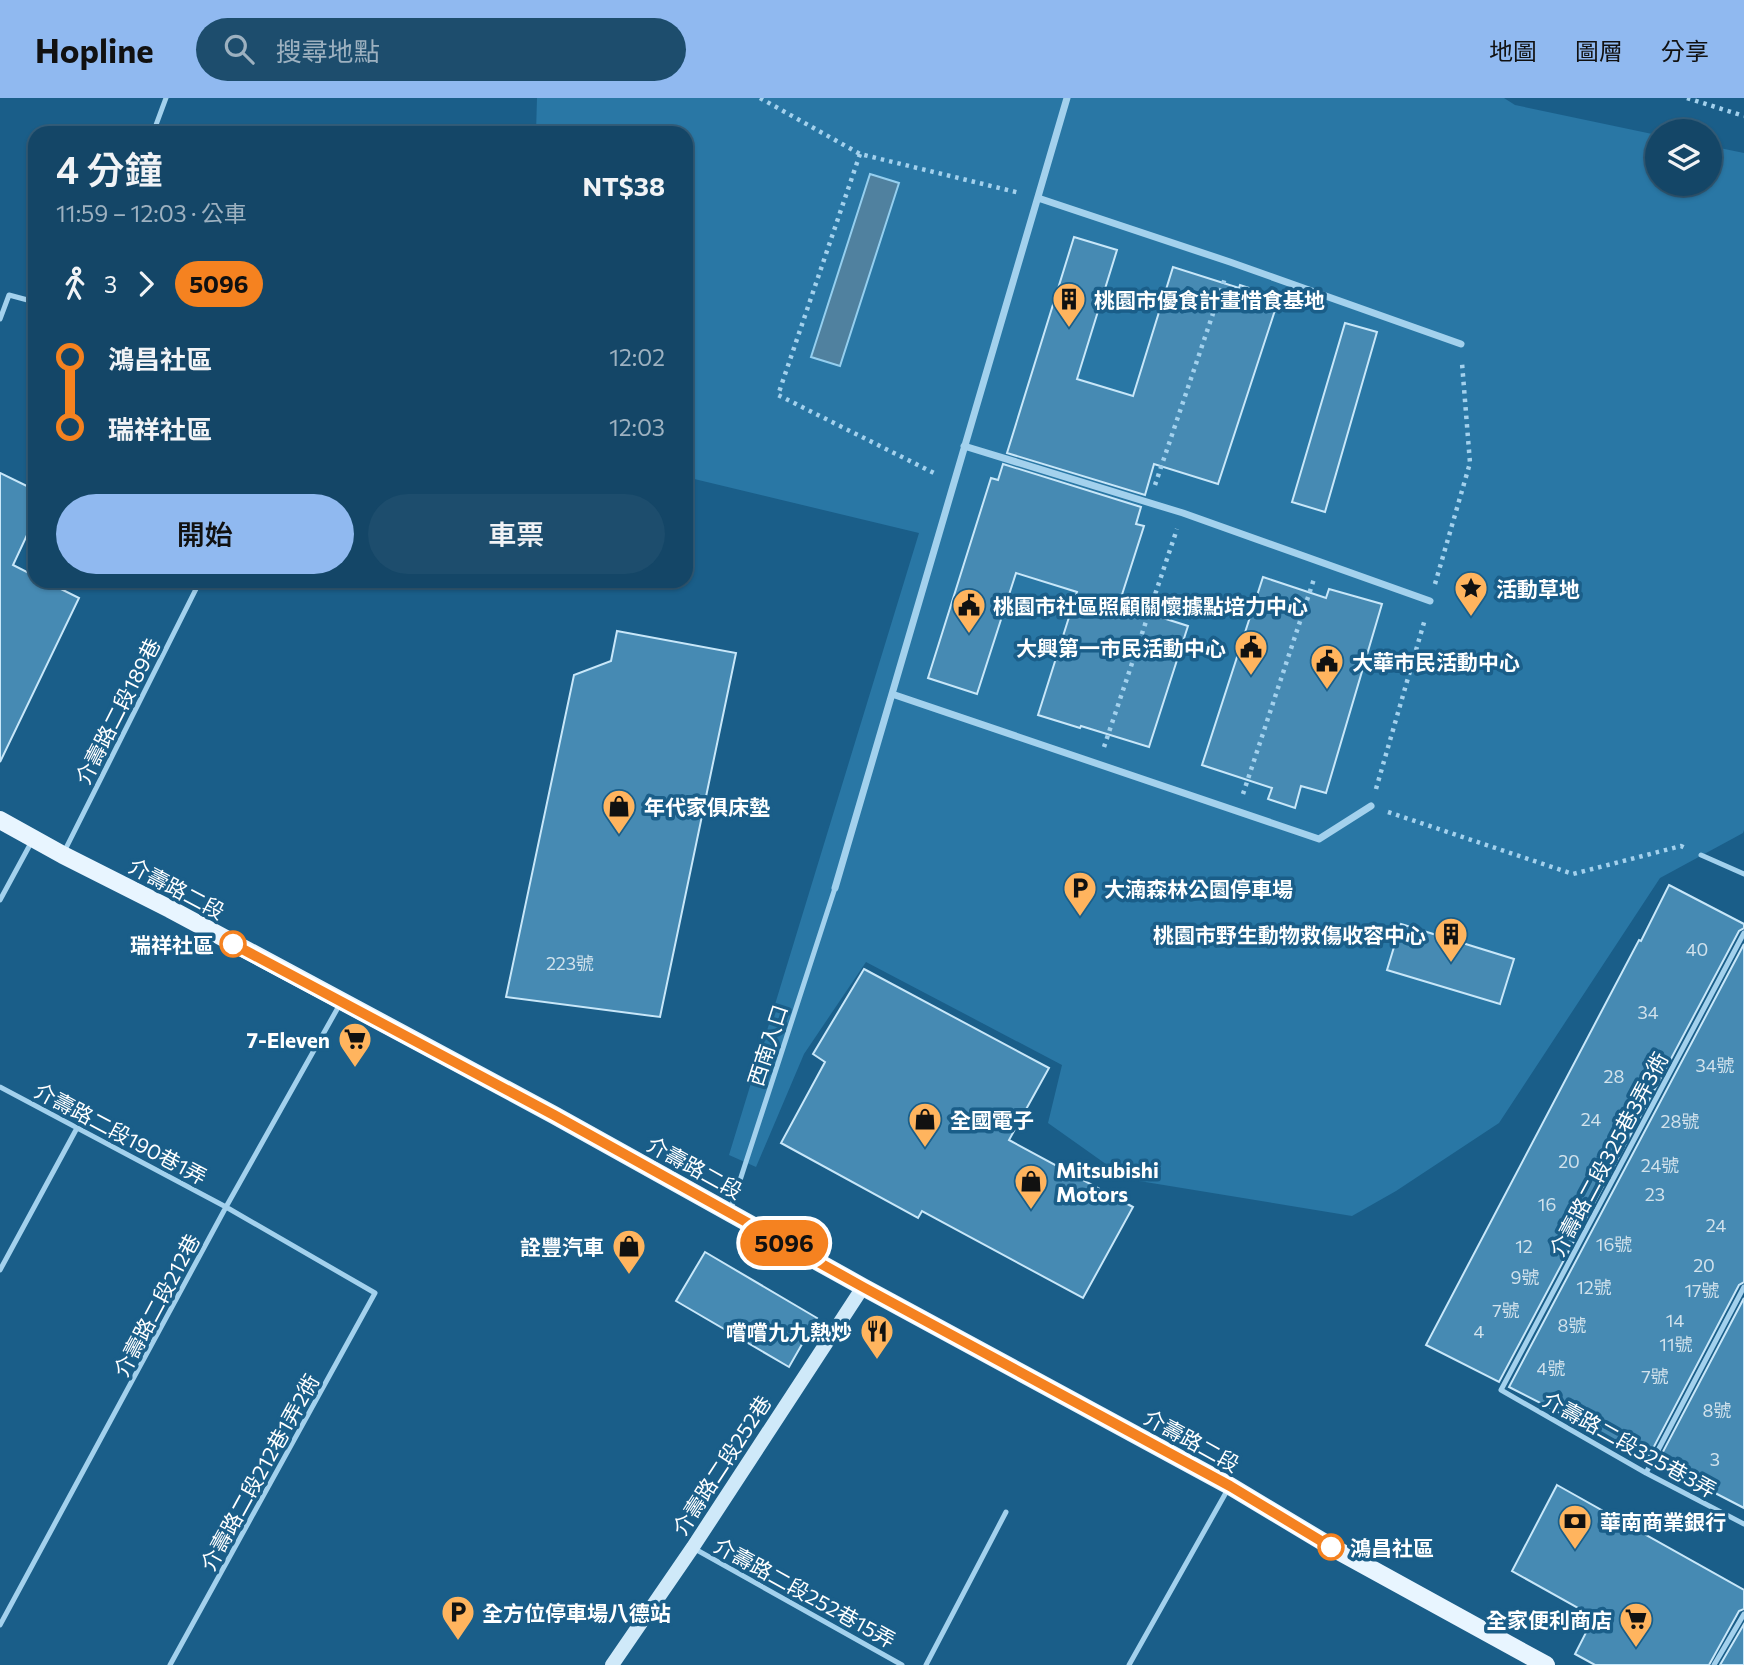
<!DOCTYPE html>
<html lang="zh-TW">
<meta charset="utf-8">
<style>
body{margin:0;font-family:Commissioner,"Noto Sans TC",sans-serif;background:#1d4d6d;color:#f1f3f6;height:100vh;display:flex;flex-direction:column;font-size:26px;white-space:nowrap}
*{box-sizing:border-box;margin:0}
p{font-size:23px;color:#9db1c0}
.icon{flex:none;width:38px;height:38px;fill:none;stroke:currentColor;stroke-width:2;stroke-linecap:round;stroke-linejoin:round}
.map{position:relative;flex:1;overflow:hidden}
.sheet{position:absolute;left:28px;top:28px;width:665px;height:462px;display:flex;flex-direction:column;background:#144667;border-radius:21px;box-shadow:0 2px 5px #0004,0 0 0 2px #335e7b}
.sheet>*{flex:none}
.badge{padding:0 14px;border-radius:23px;font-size:24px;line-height:46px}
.fabs{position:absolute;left:1645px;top:21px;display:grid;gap:14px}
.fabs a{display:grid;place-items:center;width:77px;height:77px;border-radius:50%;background:#144667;box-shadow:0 2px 5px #0004,0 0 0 2px #335e7b;font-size:35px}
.map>.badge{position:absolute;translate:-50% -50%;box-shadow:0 0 0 4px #fff}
.legs{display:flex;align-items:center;gap:10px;height:77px;padding:0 28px;font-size:23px}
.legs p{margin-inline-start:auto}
.overview{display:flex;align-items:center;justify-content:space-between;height:119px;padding:0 28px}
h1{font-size:38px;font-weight:600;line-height:52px}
.cta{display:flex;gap:14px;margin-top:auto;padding:14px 28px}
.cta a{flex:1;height:80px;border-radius:42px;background:#90b9f0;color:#111;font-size:28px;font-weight:600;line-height:80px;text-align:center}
.cta a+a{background:#1d4d6d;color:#f1f3f6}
ul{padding:0 28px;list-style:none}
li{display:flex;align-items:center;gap:24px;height:70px;font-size:26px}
li i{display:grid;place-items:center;width:10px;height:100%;margin:0 9px;background:currentColor}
li i::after{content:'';width:18px;height:18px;margin:-9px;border:5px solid;border-radius:50%;background:#144667}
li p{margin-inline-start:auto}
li:first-child i{background:linear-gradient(#0000 50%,currentColor 0)}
li:last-child i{background:linear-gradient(currentColor 50%,#0000 0)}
header{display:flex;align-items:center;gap:42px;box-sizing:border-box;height:98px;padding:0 35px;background:#90b9f0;color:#111}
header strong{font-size:33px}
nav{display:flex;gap:38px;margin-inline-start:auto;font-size:24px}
.search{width:490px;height:63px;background:#1d4d6d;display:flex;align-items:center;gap:18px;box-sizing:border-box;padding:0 24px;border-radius:38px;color:#9db1c0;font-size:26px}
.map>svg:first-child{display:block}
.green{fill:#2977a5}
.water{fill:#50819f;stroke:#95cfef;stroke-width:2}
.building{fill:#468ab3;stroke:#c8e7f9;stroke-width:2}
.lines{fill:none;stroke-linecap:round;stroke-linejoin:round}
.path{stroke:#a3d1ed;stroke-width:4.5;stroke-dasharray:3.5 5;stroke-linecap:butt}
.lane{stroke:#a3d1ed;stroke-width:5}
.street{stroke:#a3d1ed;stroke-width:7}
.secondary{stroke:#cfe9f9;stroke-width:14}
.primary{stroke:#e8f5ff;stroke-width:18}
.line-1-casing{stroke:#fff;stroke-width:16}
.line-1{stroke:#f58220;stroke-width:10}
.stop-1-dot{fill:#fff;stroke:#f58220;stroke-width:3.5}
.labels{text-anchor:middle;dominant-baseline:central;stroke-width:7;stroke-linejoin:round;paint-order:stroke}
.number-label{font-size:18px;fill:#d1e2ec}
.poi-label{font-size:21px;font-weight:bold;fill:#fff;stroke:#1a5e89;text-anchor:start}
.street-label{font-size:21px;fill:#fff;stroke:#1a5e89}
.stop-label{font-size:21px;font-weight:bold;fill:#fff;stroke:#1a5e89;text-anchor:end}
</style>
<header>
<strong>Hopline</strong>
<div class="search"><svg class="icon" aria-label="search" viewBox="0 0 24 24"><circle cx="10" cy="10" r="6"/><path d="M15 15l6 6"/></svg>搜尋地點</div>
<nav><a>地圖</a><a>圖層</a><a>分享</a></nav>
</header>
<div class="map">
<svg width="1744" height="1567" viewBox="0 0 1744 1567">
<rect width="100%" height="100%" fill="#1a5e89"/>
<!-- green -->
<path class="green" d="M537 0H1504L1515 7 1657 37V86H1710V48L1744 55V732L1743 735 1660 780 1499 1025 1396 1093 1352 1118 1127 1081 1048 1025 1062 967 866 864 804 956 756 1069 729 1057 919 435 686 379V35H536Z"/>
<!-- water -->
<path class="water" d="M870 76 899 85 840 268 811 259Z"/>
<!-- building -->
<path class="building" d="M1074 139 1117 152 1077 281 1133 298 1173 169 1239 190 1240 187 1279 200 1218 386 1154 366 1145 397 1007 355Z
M1345 225 1377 234 1325 414 1292 404Z
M1003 366 1141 409 1136 426 1144 428 1119 506 1188 528 1149 649 1081 628 1080 630 1038 617 1077 494 1016 475 977 596 928 580 991 380 998 382Z
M0 375 35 392V420L13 467 35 478V483H45L79 500 0 664Z
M1263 479 1326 500 1329 491 1382 506 1326 695 1301 688 1295 710 1268 701 1272 690 1202 667Z
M617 533 736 555 660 919 506 899 574 577 611 563Z
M1669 787 1744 826V830L1739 833 1499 1284 1426 1247 1639 842 1641 843Z
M1401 826 1514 861 1500 906 1387 872Z
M1744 846V1184L1739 1187 1648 1360 1509 1289Z
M864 871 1049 970 1009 1042 1133 1109 1083 1200 922 1113 918 1120 781 1045 825 964 813 956Z
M705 1154 817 1220 789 1269 676 1203Z
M1744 1200V1410L1657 1365Z
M1557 1387 1744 1492V1511L1739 1513 1709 1567H1595L1575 1556 1594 1519 1512 1473Z
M1744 1526V1567H1720Z"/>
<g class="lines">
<!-- path -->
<path class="path" d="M760 0 860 56 1020 95
M1687 0 1744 18
M860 56 778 297 938 377
M1155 387 1225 180
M1435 486 1470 365 1462 265
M1104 649 1177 431
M1376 691 1425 521
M1243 696 1314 481
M1388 714 1573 776 1681 748 1687 751"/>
<!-- lane -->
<path class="lane" d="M153 35 166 0
M0 221 9 197 35 204
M64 754 200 483
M1701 757 1744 776
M0 802 32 743
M1744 835 1501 1292 1646 1375 1744 1426
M0 989 226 1109 375 1195 170 1567
M731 1110 835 790
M0 1172 77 1030
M1646 1375 1744 1189
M695 1451 902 1567
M0 1527 226 1109 340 906
M926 1567 1006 1414
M1129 1567 1228 1391
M1714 1567 1744 1516"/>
<!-- street -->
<path class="street" d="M1038 100 1230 164 1461 246
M964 348 1183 415 1430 503
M892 596 1319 741 1371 708
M835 790 1067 0"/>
<!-- secondary -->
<path class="secondary" d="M612 1567 693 1449 863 1189"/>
<!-- primary -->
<path class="primary" d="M0 722 63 757 170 811 554 1017 863 1189 1230 1388 1335 1451 1546 1567"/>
</g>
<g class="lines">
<defs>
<path id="line-1" d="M233 846 554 1017 863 1189 1230 1388 1331 1449"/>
</defs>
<!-- line-1 casing -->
<use href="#line-1" class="line-1-casing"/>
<!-- line-1 -->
<use href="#line-1" class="line-1"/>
</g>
<!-- icons -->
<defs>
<symbol id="building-pin" viewBox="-11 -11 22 30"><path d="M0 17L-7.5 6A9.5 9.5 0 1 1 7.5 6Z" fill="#ffb45e" stroke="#1a5e89"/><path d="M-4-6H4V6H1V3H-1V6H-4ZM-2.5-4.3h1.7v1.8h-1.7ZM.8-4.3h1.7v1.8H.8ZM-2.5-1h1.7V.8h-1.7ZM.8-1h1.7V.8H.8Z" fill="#111"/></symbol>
<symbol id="sight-pin" viewBox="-11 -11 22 30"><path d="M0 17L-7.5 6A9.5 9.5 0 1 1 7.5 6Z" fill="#ffb45e" stroke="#1a5e89"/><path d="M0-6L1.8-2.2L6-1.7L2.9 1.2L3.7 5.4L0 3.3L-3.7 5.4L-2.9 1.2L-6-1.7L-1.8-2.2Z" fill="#111"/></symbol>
<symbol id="civic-pin" viewBox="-11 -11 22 30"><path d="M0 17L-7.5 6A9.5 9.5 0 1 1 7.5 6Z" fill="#ffb45e" stroke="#1a5e89"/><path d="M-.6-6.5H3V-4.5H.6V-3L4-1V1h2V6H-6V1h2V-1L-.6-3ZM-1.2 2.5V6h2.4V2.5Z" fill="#111"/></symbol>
<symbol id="shop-pin" viewBox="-11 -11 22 30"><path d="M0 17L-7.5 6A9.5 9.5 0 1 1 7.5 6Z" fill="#ffb45e" stroke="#1a5e89"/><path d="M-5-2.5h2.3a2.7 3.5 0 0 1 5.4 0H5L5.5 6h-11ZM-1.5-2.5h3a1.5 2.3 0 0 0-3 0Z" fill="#111"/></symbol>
<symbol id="parking-pin" viewBox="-11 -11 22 30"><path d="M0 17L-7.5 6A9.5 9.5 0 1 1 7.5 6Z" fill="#ffb45e" stroke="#1a5e89"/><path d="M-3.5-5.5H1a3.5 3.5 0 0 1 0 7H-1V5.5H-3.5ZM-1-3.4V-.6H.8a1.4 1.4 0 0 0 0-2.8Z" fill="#111"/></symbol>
<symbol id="supermarket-pin" viewBox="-11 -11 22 30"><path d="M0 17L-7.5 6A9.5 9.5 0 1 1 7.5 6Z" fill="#ffb45e" stroke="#1a5e89"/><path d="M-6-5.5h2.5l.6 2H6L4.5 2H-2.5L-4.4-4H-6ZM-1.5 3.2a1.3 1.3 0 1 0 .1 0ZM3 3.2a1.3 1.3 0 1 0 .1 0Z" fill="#111"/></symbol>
<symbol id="restaurant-pin" viewBox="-11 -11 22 30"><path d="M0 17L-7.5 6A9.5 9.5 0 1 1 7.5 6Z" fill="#ffb45e" stroke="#1a5e89"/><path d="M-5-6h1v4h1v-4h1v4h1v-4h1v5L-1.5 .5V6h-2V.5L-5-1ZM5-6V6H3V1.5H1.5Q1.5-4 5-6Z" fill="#111"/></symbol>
<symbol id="bank-pin" viewBox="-11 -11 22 30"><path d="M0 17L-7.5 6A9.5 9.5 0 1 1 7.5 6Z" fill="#ffb45e" stroke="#1a5e89"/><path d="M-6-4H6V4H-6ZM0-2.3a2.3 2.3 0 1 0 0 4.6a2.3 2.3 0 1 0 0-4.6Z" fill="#111"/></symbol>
</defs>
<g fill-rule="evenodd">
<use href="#building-pin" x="1050" y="182" width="38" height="52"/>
<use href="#sight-pin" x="1452" y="471" width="38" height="52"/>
<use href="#civic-pin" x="950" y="488" width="38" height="52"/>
<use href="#civic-pin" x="1232" y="530" width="38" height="52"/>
<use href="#civic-pin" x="1308" y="544" width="38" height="52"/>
<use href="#shop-pin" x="600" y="689" width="38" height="52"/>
<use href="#parking-pin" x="1061" y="771" width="38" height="52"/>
<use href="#building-pin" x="1432" y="817" width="38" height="52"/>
<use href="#supermarket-pin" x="336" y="922" width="38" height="52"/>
<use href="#shop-pin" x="906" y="1002" width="38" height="52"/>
<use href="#shop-pin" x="1012" y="1064" width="38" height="52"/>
<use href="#shop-pin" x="610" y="1129" width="38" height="52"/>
<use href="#restaurant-pin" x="858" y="1214" width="38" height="52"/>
<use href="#bank-pin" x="1556" y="1404" width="38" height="52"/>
<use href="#parking-pin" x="439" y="1495" width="38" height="52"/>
<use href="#supermarket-pin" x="1617" y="1502" width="38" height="52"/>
</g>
<!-- markers -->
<g class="stop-1-dot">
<circle cx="233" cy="846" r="12"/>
<circle cx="1331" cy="1449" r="12"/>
</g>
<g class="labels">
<!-- number labels -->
<g class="number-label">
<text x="1697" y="851">40</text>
<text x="570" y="865">223號</text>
<text x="1648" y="914">34</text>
<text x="1715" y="967">34號</text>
<text x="1614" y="978">28</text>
<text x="1591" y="1021">24</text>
<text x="1680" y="1023">28號</text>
<text x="1569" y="1063">20</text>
<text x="1660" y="1067">24號</text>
<text x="1655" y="1096">23</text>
<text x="1547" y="1106">16</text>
<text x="1716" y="1127">24</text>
<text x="1614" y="1146">16號</text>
<text x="1524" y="1148">12</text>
<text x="1704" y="1167">20</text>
<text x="1525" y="1179">9號</text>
<text x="1594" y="1189">12號</text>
<text x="1702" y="1192">17號</text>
<text x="1506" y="1212">7號</text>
<text x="1675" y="1222">14</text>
<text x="1572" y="1227">8號</text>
<text x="1479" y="1233">4</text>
<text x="1676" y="1246">11號</text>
<text x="1551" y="1270">4號</text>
<text x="1655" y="1278">7號</text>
<text x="1717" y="1312">8號</text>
<text x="1715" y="1361">3</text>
</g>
<!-- poi labels -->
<g class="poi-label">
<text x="1094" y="201">桃園市優食計畫惜食基地</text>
<text x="1496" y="490">活動草地</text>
<text x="993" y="507">桃園市社區照顧關懷據點培力中心</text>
<text x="1226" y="549" text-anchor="end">大興第一市民活動中心</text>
<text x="1352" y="563">大華市民活動中心</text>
<text x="644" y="708">年代家俱床墊</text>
<text x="1104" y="790">大湳森林公園停車場</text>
<text x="1426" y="836" text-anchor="end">桃園市野生動物救傷收容中心</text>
<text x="330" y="941" text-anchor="end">7-Eleven</text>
<text x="950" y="1021">全國電子</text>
<text x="1056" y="1071">Mitsubishi<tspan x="1056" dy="24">Motors</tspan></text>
<text x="604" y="1148" text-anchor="end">詮豐汽車</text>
<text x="852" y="1233" text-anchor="end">嚐嚐九九熱炒</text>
<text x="1600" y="1423">華南商業銀行</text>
<text x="482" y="1514">全方位停車場八德站</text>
<text x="1612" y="1521" text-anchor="end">全家便利商店</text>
</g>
<!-- street labels -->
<g class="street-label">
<text transform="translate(117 613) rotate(-63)">介壽路二段189巷</text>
<text transform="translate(177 790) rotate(28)">介壽路二段</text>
<text transform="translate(767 947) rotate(-72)">西南入口</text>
<text transform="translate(121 1035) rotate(28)">介壽路二段190巷1弄</text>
<text transform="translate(1608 1056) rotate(-62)">介壽路二段325巷3弄3衖</text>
<text transform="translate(695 1069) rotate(29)">介壽路二段</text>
<text transform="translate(156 1207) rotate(-62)">介壽路二段212巷</text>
<text transform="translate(1192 1342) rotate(29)">介壽路二段</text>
<text transform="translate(1630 1346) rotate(29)">介壽路二段325巷3弄</text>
<text transform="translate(721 1367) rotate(-57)">介壽路二段252巷</text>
<text transform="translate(259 1374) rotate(-61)">介壽路二段212巷1弄2衖</text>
<text transform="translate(805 1494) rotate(29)">介壽路二段252巷15弄</text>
</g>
<!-- stop labels -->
<g class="stop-label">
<text x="214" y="846">瑞祥社區</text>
<text x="1350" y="1449" text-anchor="start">鴻昌社區</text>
</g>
</g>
</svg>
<div class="fabs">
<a><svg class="icon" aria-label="layers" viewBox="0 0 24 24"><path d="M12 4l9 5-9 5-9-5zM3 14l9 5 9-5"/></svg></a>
</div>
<b class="badge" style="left:784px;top:1145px;background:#f58220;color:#111">5096</b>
<section class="sheet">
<div class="overview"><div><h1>4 分鐘</h1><p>11:59 – 12:03 · 公車</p></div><b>NT$38</b></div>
<div class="legs"><svg class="icon" aria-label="walk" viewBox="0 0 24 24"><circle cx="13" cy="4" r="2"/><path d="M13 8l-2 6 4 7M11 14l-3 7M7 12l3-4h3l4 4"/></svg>3<svg class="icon" aria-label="forward" viewBox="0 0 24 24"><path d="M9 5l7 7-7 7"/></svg><b class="badge" style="background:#f58220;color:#111">5096</b></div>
<ul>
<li><i style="color:#f58220"></i><b>鴻昌社區</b><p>12:02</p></li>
<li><i style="color:#f58220"></i><b>瑞祥社區</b><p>12:03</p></li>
</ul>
<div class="cta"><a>開始</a><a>車票</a></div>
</section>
</div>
